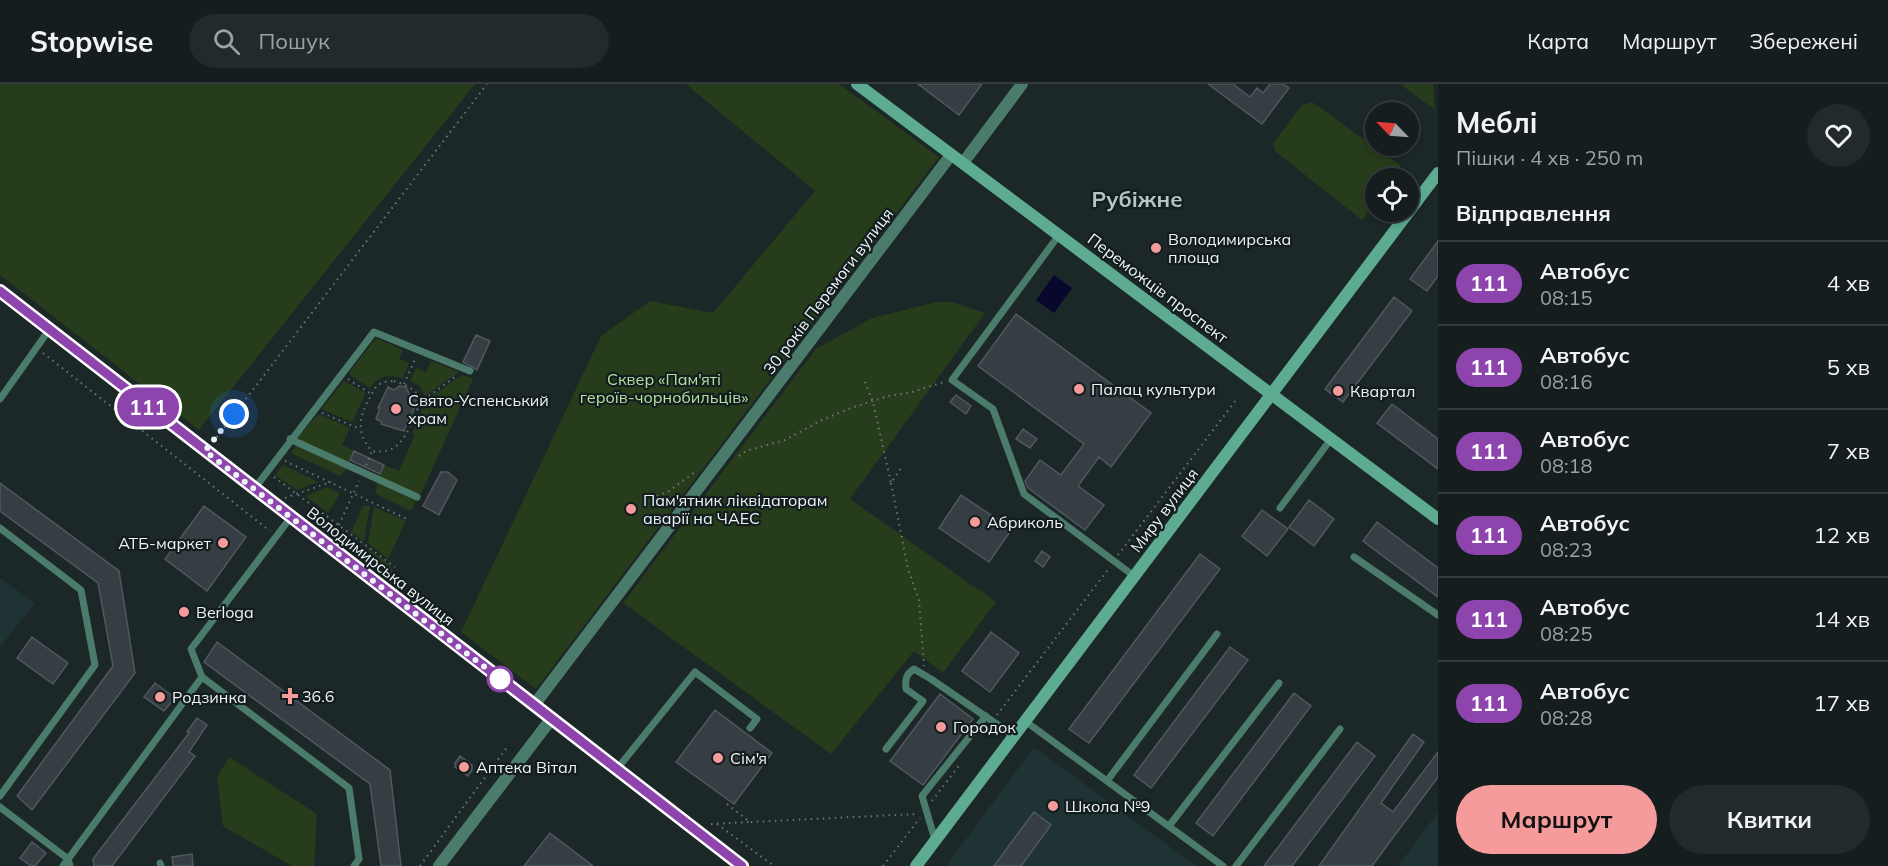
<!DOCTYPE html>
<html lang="uk">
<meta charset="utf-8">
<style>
body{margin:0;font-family:Mulish,sans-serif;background:#222a2b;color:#f1f3f6;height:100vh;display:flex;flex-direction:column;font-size:22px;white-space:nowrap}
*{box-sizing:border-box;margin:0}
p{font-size:20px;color:#9da2a4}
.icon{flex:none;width:33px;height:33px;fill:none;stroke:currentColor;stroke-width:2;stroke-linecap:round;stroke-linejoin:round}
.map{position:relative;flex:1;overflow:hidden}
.sheet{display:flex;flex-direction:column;background:#151d1e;width:450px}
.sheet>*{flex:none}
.badge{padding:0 12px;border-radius:20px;font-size:21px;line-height:39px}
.needle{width:39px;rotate:295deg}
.tools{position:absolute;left:1365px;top:18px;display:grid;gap:12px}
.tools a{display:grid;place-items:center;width:54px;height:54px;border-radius:50%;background:#151d1e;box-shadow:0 3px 9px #0003,0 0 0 2px #343b3c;font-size:30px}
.you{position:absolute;width:30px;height:30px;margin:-15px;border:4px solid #fff;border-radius:50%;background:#1a73e8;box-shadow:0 0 0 9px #1a73e833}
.map>.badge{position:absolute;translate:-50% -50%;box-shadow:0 0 0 3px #fff}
h2{padding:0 18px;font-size:22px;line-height:54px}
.round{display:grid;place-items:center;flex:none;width:63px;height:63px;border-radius:32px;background:#222a2b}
.summary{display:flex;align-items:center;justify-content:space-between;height:102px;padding:0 18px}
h1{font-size:28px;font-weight:700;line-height:45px}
.primary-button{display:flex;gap:12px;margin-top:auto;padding:12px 18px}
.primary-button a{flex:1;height:69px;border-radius:36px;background:#f59b9c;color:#111;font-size:24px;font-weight:700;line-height:69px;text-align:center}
.primary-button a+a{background:#222a2b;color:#f1f3f6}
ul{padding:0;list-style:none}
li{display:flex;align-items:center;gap:18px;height:84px;padding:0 18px;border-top:2px solid #343b3c}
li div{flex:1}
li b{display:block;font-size:22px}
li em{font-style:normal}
li .badge{min-width:66px;font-weight:700;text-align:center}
header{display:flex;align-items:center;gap:36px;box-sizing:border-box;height:84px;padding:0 30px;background:#151d1e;border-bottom:2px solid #343b3c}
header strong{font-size:28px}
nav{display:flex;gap:33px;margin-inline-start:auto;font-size:21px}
.search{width:420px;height:54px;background:#222a2b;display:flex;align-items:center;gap:15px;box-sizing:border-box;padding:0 21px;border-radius:33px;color:#9da2a4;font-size:22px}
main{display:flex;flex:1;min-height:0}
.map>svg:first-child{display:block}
.built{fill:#1f3234}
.green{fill:#273c1b}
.water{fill:#07082b}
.building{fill:#363e44;stroke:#50585f;stroke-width:1.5}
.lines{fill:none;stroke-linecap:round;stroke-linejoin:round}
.path{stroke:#6d7677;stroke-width:2;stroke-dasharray:1.5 4.5;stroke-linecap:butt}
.lane{stroke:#4b7b6a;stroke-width:7}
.street{stroke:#4b7b6a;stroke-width:12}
.secondary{stroke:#5dac92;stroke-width:12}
.line-casing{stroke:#fff;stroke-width:14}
.line{stroke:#8e44ad;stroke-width:9}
.walk{stroke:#edf4f5;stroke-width:6;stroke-dasharray:0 10.8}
.poi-dot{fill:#f59b9c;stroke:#131d1f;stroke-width:2}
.stop-dot{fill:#fff;stroke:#8e44ad;stroke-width:3}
.labels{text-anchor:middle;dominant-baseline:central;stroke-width:4.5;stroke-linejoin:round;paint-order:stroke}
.poi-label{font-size:16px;fill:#edf4f5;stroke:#131d1f;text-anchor:start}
.street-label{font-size:16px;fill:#edf4f5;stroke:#131d1f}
.park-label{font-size:16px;fill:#b6e19f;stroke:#131d1f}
.district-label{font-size:22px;font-weight:bold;fill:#b7c4c6;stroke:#131d1f}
</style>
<header>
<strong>Stopwise</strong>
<div class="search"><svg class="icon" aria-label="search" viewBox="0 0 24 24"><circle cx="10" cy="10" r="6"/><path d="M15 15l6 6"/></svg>Пошук</div>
<nav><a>Карта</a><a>Маршрут</a><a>Збережені</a></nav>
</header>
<main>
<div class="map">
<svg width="1438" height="782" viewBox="0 0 1438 782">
<rect width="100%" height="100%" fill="#1c2728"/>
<!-- built -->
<path class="built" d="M0 494 35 519 0 563Z
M1034 663 1196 782H946Z
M1438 728V782H1398Z"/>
<!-- green -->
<path class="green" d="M0 0H475L199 346 0 191Z
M686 0H839L939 73 536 605 461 548 601 252 650 217 713 229 815 107Z
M1400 0H1433L1435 26Z
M1312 18 1401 82 1392 94H1376L1375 117 1362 136 1275 67 1273 59 1302 21Z
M936 218H952L985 229 850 415 996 518 943 589 914 567 831 670 623 519 816 265 872 234Z
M376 254 403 266 399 275 409 279 403 294C388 291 379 291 370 304L348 290Z
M431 277 459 288 425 312 420 302 410 297 416 284 426 288Z
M462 291 473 295 420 412 379 393 384 381 399 387 415 351 412 350 426 316Z
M344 297 366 309 352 338 321 325Z
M318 330 350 344 342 361 354 367 349 379 297 355Z
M297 360 348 384 340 392 291 369Z
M283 381 318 398 297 406 275 391Z
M377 397 416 417 411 427 376 410Z
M327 403 340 410 328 429 305 412Z
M363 422H370L364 457 351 448Z
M374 423 406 437 388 475 368 459Z
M368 464 390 481 393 486 392 491 390 492 366 473Z
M229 673 317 730 314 782H292L223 742 217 694Z"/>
<!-- water -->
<path class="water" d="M1054 191 1072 204 1054 229 1036 216Z"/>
<!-- building -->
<path class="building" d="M918 0H982L959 31Z
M1208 0H1233L1250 13 1257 4 1263 9 1270 0H1283L1289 4 1262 40Z
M1438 157V192L1427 207 1410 195Z
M1394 213 1412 227 1343 318 1325 305Z
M1016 230 1151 329 1111 383 1099 373 1078 402 1104 421 1085 446 1028 404 1025 397 1040 376 1061 391 1084 360 978 282Z
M476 251 490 257 477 286 463 278Z
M399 302 406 303 410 312 417 315 410 337 408 336 404 347 381 340 382 338 376 335 380 324H378L388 303 394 306Z
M956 311 971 322 966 330 950 318Z
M1392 320 1438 355V385L1377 339Z
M1023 345 1037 355 1030 364 1016 355Z
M354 367 384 381 380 390 350 376Z
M441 388H448L457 396 439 431 423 422Z
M0 399 119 487 135 589 32 726 17 712 113 582 98 499 0 427Z
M961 411 1012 445 989 478 939 444Z
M1309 416 1334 435 1314 462 1289 443Z
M204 422 246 453 207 507 165 475Z
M1262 426 1288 445 1267 472 1242 452Z
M1377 438 1438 484V513L1363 457Z
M1042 467 1050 473 1043 483 1035 477Z
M1200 470 1220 485 1089 659 1069 645Z
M991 548 1019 569 990 608 962 587Z
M32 553 68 579 53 600 17 574Z
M217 558 390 686 401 782H381L370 700 204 578Z
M1230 563 1248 576 1151 704 1134 691Z
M155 599 175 614 164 627 144 613Z
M1294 609 1311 622 1213 752 1196 739Z
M940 610 973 635 923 701 890 677Z
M715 626 772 669 734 720 676 678Z
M197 634 207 641 189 668 195 672 112 782H94L93 775 189 649 187 648Z
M1413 650 1424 658 1381 719 1393 728 1438 668V693L1372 782H1319Z
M1357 658 1375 672 1292 782H1264Z
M460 672 472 681V686L468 692 455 683V679Z
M1034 728 1051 741 1021 782H994Z
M550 749 593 782H524Z
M32 758 46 769 35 782H31L20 774Z
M192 770 193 782H173L172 773Z"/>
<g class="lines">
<!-- path -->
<path class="path" d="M43 269 270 447
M348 295 371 310
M394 297C403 300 419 305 419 317 420 322 415 330 413 335 405 355 396 371 372 367 351 344 363 325 377 301L385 298Z
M865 298 873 318 891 399 902 383
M404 300 416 273
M419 319 458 291
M322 329 360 345
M213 358 487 0
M739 372 746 367 785 356 824 335 851 324 888 312 912 308 944 298
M285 377 407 435
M366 381 372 367
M274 393 395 483
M891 399 908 485 919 516 924 582
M285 414 331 398
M646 417 669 407 695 388
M339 441 359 397
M1118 471 1236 316
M997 631 1110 483
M932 717 961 679
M727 720 750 738 917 730
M711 740 750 738
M717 740 774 782
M420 782 508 662
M883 782 920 734"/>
<!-- lane -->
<path class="lane" d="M1059 151 952 296 993 325 1024 410 1134 492
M0 315 49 246
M290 355 417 413
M254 405 374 248 470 287
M1280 424 1331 355
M0 444 81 506 95 581 0 712
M1354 473 1438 531
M202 593 349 704 359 775 354 782
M1025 637 1223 782
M886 665 923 617 906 605C905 595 906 590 914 585L931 595 1014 652
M617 685 695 588 757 635 750 644
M1107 697 1217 550
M0 723 68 775 70 782
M1169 742 1279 599
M935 756 922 712 986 632
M160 779 161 782
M63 782 202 593 191 565 291 433
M1236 782 1340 645"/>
<!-- street -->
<path class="street" d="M963 79 1022 0
M534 621 951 71
M439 782 552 634"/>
<!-- secondary -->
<path class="secondary" d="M857 0 1438 435
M0 207 742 782
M916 782 1438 89"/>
</g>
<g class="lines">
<defs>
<path id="line" d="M0 207 742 782"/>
</defs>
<!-- line casing -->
<use href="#line" class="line-casing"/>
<!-- line -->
<use href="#line" class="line"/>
<!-- walk -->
<path class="walk" d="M234 330 205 367 500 595"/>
</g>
<!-- markers -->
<g class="poi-dot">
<circle cx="1156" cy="164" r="6"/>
<circle cx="1079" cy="305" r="6"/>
<circle cx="1338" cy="307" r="6"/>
<circle cx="396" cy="325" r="6"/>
<circle cx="631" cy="425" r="6"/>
<circle cx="975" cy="438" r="6"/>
<circle cx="223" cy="459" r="6"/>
<circle cx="184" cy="528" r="6"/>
<path d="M287 603h6v6h6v6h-6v6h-6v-6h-6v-6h6z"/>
<circle cx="160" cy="613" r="6"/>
<circle cx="941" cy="643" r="6"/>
<circle cx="718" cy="674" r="6"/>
<circle cx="464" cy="683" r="6"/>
<circle cx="1053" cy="722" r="6"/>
</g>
<circle class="stop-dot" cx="500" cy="595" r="12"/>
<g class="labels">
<!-- poi labels -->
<g class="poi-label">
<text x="1168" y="155">Володимирська<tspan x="1168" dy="18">площа</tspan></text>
<text x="1091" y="305">Палац культури</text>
<text x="1350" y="307">Квартал</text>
<text x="408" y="316">Свято-Успенський<tspan x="408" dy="18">храм</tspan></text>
<text x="643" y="416">Пам'ятник ліквідаторам<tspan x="643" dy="18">аварії на ЧАЕС</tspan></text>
<text x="987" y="438">Абриколь</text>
<text x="211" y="459" text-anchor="end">АТБ-маркет</text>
<text x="196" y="528">Berloga</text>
<text x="302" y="612">36.6</text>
<text x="172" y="613">Родзинка</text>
<text x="953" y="643">Городок</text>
<text x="730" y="674">Сім'я</text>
<text x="476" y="683">Аптека Вітал</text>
<text x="1065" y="722">Школа №9</text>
</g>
<!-- street labels -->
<g class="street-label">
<text transform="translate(1158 204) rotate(37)">Переможців проспект</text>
<text transform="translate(828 207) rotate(-53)">30 років Перемоги вулиця</text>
<text transform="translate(1164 426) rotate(-53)">Миру вулиця</text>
<text transform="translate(381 482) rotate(38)">Володимирська вулиця</text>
</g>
<!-- park labels -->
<g class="park-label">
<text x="664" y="295">Сквер «Пам'яті<tspan x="664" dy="18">героїв-чорнобильців»</tspan></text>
</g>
<!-- district labels -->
<g class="district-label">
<text x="1137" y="115">Рубіжне</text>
</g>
</g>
</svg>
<div class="tools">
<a><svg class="needle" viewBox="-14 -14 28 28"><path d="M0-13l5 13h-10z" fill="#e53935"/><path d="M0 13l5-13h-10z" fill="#9da2a4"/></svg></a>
<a><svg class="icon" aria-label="locate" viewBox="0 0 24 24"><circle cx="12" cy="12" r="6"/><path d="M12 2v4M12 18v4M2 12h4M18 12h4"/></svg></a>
</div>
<div class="you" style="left:234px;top:330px"></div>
<b class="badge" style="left:148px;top:323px;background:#8e44ad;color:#fff">111</b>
</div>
<section class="sheet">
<div class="summary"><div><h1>Меблі</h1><p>Пішки · 4 хв · 250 m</p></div><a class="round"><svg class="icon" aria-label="heart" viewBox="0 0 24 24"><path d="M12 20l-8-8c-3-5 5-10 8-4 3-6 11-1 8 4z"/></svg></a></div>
<h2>Відправлення</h2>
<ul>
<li><span class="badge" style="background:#8e44ad;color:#fff">111</span><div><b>Автобус</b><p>08:15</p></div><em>4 хв</em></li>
<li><span class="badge" style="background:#8e44ad;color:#fff">111</span><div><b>Автобус</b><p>08:16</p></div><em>5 хв</em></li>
<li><span class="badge" style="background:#8e44ad;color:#fff">111</span><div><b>Автобус</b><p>08:18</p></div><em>7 хв</em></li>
<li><span class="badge" style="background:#8e44ad;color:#fff">111</span><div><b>Автобус</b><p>08:23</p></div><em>12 хв</em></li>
<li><span class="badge" style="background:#8e44ad;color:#fff">111</span><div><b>Автобус</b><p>08:25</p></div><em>14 хв</em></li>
<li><span class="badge" style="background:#8e44ad;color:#fff">111</span><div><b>Автобус</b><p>08:28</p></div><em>17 хв</em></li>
</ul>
<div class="primary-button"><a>Маршрут</a><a>Квитки</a></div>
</section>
</main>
